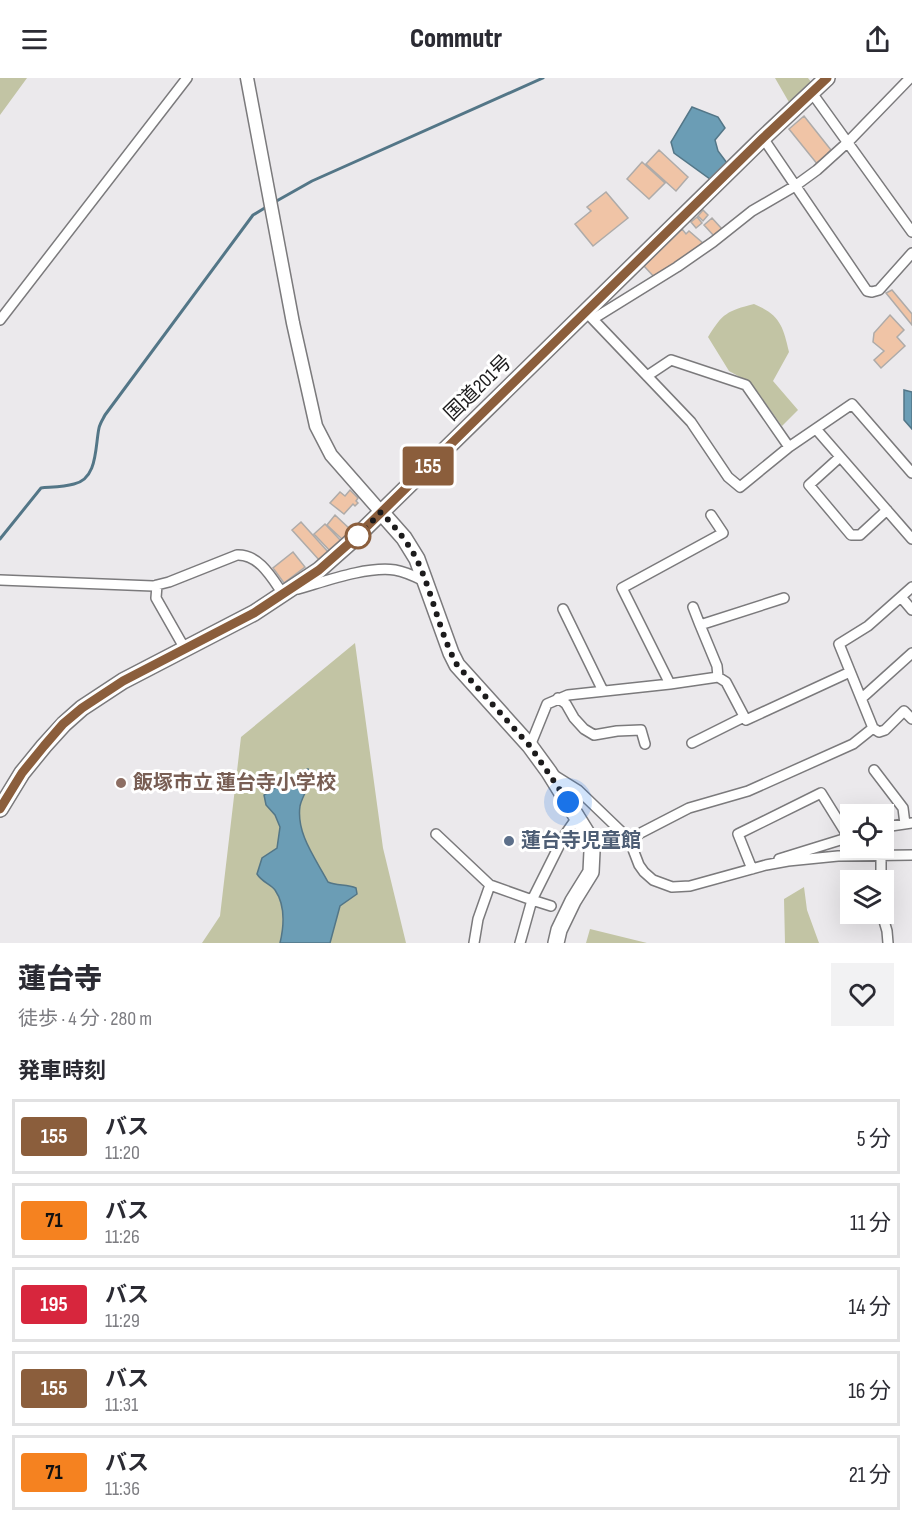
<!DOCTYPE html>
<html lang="ja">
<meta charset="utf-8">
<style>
body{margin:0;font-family:"Sofia Sans Condensed","Noto Sans JP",sans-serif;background:#f2f2f3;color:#2b2b33;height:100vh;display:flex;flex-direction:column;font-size:22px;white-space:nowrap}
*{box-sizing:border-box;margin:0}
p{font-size:20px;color:#7c7c81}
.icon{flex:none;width:33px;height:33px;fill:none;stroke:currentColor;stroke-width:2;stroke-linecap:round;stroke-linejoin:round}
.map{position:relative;height:865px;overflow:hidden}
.details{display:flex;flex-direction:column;background:#fff;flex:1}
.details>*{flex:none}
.badge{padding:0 12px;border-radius:4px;font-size:21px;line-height:39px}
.buttons{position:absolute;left:840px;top:726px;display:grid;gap:12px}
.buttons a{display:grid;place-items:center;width:54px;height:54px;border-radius:0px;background:#fff;box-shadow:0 6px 24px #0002;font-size:30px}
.you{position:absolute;width:30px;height:30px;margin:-15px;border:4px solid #fff;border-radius:50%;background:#1a73e8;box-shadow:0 0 0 9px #1a73e833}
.map>.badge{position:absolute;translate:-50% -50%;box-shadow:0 0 0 3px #fff}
h2{padding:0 18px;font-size:22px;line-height:54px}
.round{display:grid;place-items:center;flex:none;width:63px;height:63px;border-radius:0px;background:#f2f2f3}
.overview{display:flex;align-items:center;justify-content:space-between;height:102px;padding:0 18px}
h1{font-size:28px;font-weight:800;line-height:45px}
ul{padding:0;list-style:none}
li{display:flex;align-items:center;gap:18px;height:75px;margin:0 12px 9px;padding:0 6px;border:3px solid #e1e1e2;border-radius:0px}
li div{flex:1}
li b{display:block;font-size:22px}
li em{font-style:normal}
li .badge{min-width:66px;font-weight:700;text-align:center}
header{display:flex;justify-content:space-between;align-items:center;height:78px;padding:0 18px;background:#fff;font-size:27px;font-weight:800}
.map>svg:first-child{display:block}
.green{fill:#c2c4a4}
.water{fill:#6b9db5;stroke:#537687;stroke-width:1.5}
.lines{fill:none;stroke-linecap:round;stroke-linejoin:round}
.stream{stroke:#537687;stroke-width:3}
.building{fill:#f0c4a6;stroke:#aeaba9;stroke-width:1.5}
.minor-casing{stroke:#7b7a7c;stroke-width:12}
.tertiary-casing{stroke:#7b7a7c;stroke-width:15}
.primary-casing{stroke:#7b7a7c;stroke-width:18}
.trunk-casing{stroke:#7b7a7c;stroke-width:18}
.minor{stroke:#fff;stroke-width:9}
.tertiary{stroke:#fff;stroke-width:12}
.primary{stroke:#fff;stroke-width:15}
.trunk{stroke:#fff;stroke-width:15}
.line-casing{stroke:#fff;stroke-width:14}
.line{stroke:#8b5e3c;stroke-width:9}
.walk{stroke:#1c1b1c;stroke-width:6;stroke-dasharray:0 10.8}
.stop-dot{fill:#fff;stroke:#8b5e3c;stroke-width:3}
.education-dot{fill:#8d6e63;stroke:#fff;stroke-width:2}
.service-dot{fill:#5c6f8a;stroke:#fff;stroke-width:2}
.labels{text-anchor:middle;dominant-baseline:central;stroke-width:6;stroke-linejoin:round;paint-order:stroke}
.street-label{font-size:20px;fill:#1c1b1c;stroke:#fff}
.education-label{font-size:20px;font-weight:bold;fill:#785e54;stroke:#fff;text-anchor:start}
.service-label{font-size:20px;font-weight:bold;fill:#4e5e75;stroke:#fff;text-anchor:start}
</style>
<header><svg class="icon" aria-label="menu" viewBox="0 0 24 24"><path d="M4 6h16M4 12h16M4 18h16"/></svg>Commutr<svg class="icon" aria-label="share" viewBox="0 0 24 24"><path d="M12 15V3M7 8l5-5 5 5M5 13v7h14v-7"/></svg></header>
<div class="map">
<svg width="912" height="865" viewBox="0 0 912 865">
<rect width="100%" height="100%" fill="#ebe9ec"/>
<!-- green -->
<path class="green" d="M0 0H27L0 37Z
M775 0H808L812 5 790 26Z
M754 226C780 237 783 248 789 274L773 303 798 332 782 348 751 305 729 293 708 259C723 235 727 233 754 226Z
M355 565 383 770 406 865H202L220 838 241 659Z
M804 809 807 832 819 865H785L784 821Z
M590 851 647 865H586Z"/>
<!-- water -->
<path class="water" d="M692 29 718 39 725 50 715 62 718 73 727 85 710 101 674 75 671 64Z
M904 312 912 314V351L904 342Z
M308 691 312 701C308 710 302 719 300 728 296 756 316 781 328 804 337 808 347 806 356 810L357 816 340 828 330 865H280C284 848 286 828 275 812 270 806 262 804 257 796L262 780 277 770 280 749 275 737 266 727 264 717 299 694Z"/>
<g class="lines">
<!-- stream -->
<path class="stream" d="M273 125 312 103 543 0
M0 461 41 410C51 409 63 409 74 406 98 401 95 368 99 350 100 345 103 341 105 337L253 137 268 128"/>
</g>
<!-- building -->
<path class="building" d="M804 38 831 72 828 75 830 77 818 87 789 51Z
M659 72 688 99 676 113 646 86Z
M642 84 665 105 649 121 627 101Z
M606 114 628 140 593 168 575 146 591 133 587 129Z
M703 132 708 137 703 143 698 138Z
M697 139 702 145 696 150 691 144Z
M712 140 722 151 714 158 704 147Z
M682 151 686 156 689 153 703 165 710 160 712 163 656 201 644 188Z
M892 212 912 236V247L886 215Z
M890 237 904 252 897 259 905 268 881 290 874 282 884 273 873 264 874 255Z
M350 412 358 420 356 423 358 425 355 428 353 426 344 436 330 425 340 414 345 418Z
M335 437 352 453 343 462 327 447Z
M301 444 329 475 320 483 292 452Z
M325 446 342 464 331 474 314 456Z
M293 474 305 489 284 505 273 490Z"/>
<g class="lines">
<defs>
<path id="minor" d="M812 15 912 154
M763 60 867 213 872 214 879 212 912 175
M586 234 691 344 728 399 740 409 789 369 852 326 912 395
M593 241 677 189 713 164 752 133 795 108 817 92 848 64 910 0
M0 242 187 0
M647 298 671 282 746 307 789 369
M816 351 912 461
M840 379 809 407 851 457H860L887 432
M0 502 153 508 169 504 237 477C259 476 272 500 283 516L285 515
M157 507 156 520 185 571
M298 511C326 503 367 488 395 492 407 494 416 499 426 504
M901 519 912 532
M693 529 700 547
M563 531 603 613
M718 599 717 588 700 547 784 520
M670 606 622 510 723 455 711 437
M558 620 566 626 574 640 584 651 594 657 617 653 641 652 645 666
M862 620 912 575
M873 650 879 654 885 652 904 633 912 641
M692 665 744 639
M530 668 547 626 568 617 670 606 718 599 726 604 746 642 850 594
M874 692 903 730 905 746
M554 697 578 712 629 761 639 787 644 794 653 802 672 809 690 808 766 787 788 783 838 778 912 777
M884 749 912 745
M436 756 490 807
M629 761 689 730 748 713 853 666 873 650 839 566 868 548 912 509
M881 778V802
M779 781 850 759
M752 791 738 756 821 715 849 760
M882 836 887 853 888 865
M474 865 478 841 490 807 532 822 564 758 578 738
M520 865 532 822 551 828"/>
<path id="tertiary" d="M247 0 293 245 316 348 331 377 381 434"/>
<path id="primary" d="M381 434 404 460 417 481 451 575 457 587 530 668 549 694 588 757 592 773 591 794 573 823 559 852 556 865"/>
<path id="trunk" d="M0 731 22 695 44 668 64 646 82 630 123 603 254 535 319 492 354 461 763 60 827 0"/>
</defs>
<!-- minor casing -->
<use href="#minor" class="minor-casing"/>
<!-- tertiary casing -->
<use href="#tertiary" class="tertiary-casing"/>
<!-- primary casing -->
<use href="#primary" class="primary-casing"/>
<!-- trunk casing -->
<use href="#trunk" class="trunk-casing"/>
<!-- minor -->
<use href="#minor" class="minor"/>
<!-- tertiary -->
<use href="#tertiary" class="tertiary"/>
<!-- primary -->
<use href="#primary" class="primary"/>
<!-- trunk -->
<use href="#trunk" class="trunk"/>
</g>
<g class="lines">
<defs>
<path id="line" d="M0 731 22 695 44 668 63 646 82 630 123 603 254 535 319 492 354 461 763 60 827 0"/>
</defs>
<!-- line casing -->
<use href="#line" class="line-casing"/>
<!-- line -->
<use href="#line" class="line"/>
<!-- walk -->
<path class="walk" d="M358 458 381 434C395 449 408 464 417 482 433 516 439 554 457 587L530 668 568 724"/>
</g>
<!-- markers -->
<circle class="stop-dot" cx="358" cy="458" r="12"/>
<circle class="education-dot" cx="121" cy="705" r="6"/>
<circle class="service-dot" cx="509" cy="763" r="6"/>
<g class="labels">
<!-- street labels -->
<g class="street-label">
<text transform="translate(478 310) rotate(-44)">国道201号</text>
</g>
<!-- education labels -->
<g class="education-label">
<text x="133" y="705">飯塚市立 蓮台寺小学校</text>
</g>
<!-- service labels -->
<g class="service-label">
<text x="521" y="763">蓮台寺児童館</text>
</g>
</g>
</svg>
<div class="buttons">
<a><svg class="icon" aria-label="locate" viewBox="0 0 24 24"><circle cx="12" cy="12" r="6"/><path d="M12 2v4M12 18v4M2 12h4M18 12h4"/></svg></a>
<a><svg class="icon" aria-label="layers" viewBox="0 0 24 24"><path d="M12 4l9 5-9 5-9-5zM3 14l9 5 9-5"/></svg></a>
</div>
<div class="you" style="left:568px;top:724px"></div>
<b class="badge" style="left:428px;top:388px;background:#8b5e3c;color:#fff">155</b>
</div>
<section class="details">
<div class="overview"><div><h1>蓮台寺</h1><p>徒歩 · 4 分 · 280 m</p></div><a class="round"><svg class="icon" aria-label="heart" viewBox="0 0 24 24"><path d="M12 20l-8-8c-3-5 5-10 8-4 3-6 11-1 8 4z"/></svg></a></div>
<h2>発車時刻</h2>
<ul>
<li><span class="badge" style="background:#8b5e3c;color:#fff">155</span><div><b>バス</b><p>11:20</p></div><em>5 分</em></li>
<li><span class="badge" style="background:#f58220;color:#111">71</span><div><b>バス</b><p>11:26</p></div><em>11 分</em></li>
<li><span class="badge" style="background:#d7263d;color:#fff">195</span><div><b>バス</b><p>11:29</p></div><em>14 分</em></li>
<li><span class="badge" style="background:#8b5e3c;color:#fff">155</span><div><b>バス</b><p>11:31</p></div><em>16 分</em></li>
<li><span class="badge" style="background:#f58220;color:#111">71</span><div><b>バス</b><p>11:36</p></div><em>21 分</em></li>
</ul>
</section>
